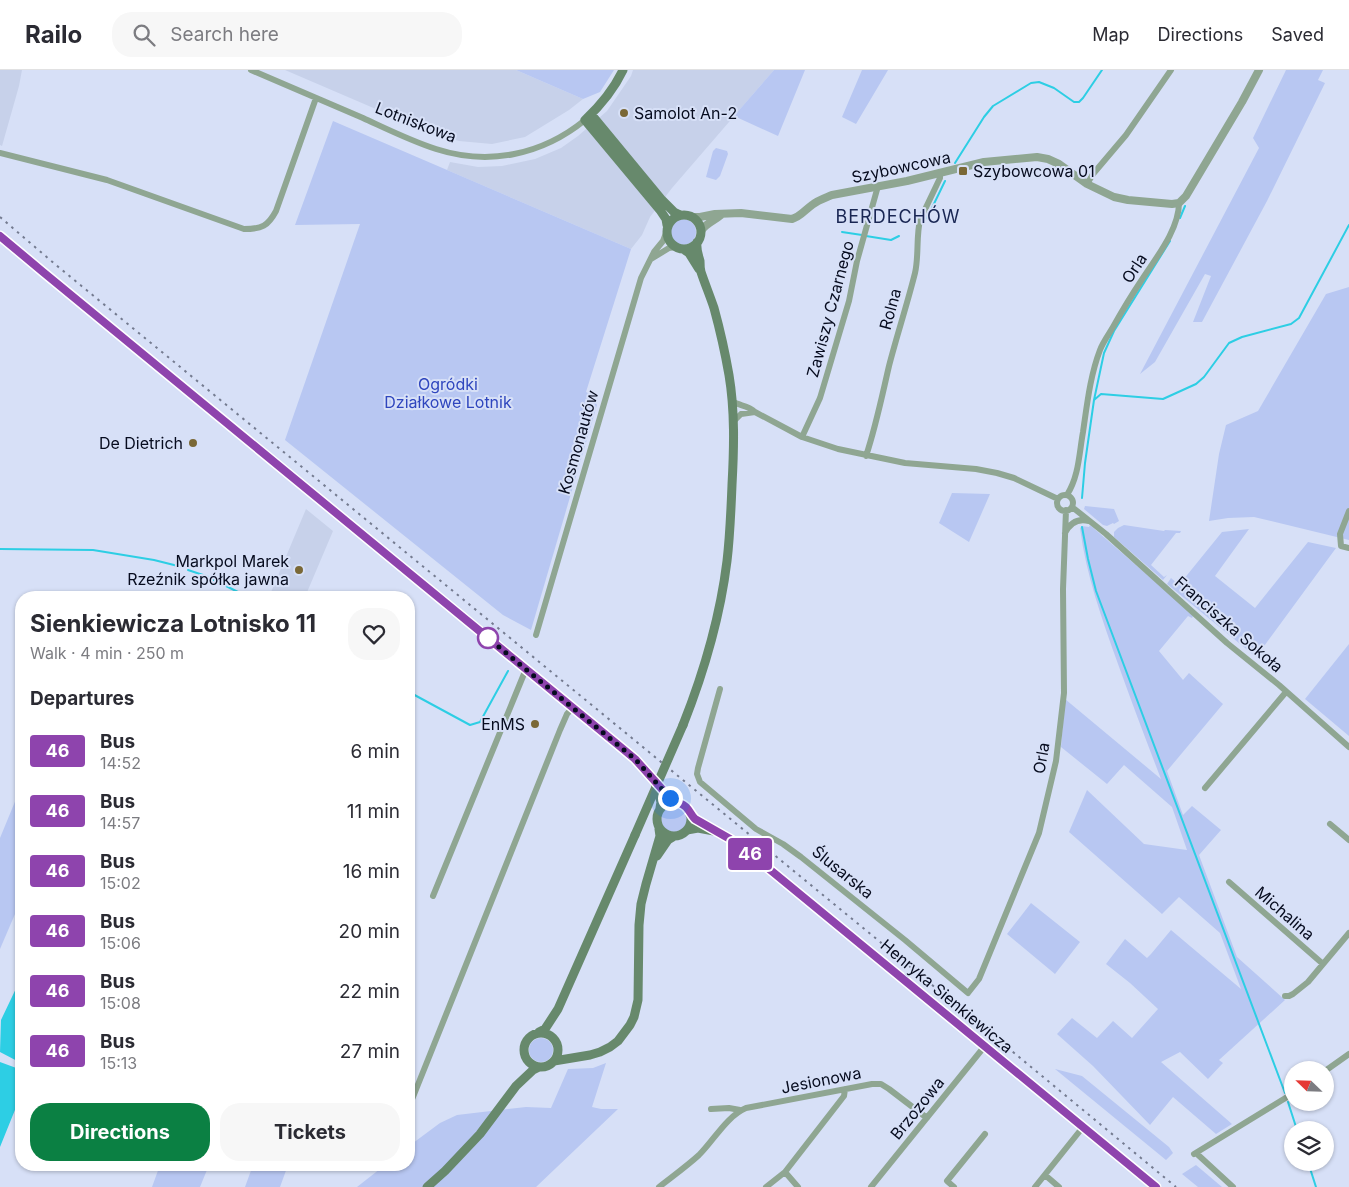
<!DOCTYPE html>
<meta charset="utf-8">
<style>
body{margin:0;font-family:Inter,sans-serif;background:#f7f7f7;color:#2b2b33;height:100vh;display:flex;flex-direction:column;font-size:19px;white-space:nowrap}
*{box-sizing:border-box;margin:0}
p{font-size:16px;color:#7c7c81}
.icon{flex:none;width:28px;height:28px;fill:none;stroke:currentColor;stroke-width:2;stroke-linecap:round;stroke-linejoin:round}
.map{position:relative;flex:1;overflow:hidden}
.details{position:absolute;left:15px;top:521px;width:400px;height:580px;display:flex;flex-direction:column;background:#fff;border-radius:20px;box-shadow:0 1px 4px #0004}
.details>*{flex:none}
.badge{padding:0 10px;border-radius:4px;font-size:18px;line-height:32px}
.needle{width:32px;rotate:293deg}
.controls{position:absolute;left:1284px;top:991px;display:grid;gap:10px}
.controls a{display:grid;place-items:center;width:50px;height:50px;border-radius:50%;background:#fff;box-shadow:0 1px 4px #0004;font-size:25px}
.you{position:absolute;width:25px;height:25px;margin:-12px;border:4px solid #fff;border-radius:50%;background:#1a73e8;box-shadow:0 0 0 8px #1a73e833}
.map>.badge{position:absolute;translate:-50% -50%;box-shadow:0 0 0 2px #fff}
h2{padding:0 15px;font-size:19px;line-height:45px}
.round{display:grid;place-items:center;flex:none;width:52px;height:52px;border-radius:20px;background:#f7f7f7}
.head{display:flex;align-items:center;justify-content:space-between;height:85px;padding:0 15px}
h1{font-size:24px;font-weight:700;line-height:38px}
.primary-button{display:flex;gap:10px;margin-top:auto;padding:10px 15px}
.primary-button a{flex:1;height:58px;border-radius:20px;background:#0b8043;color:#fff;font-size:20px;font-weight:700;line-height:58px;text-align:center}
.primary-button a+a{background:#f7f7f7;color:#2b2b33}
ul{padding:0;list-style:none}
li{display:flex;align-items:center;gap:15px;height:60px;padding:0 15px}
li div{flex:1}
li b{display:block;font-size:19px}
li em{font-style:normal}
li .badge{min-width:55px;font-weight:700;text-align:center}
header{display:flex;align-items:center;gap:30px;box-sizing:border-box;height:70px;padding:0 25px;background:#fff;border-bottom:1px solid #e1e1e2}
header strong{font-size:24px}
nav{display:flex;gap:28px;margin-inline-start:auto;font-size:18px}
.search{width:350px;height:45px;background:#f7f7f7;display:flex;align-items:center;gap:12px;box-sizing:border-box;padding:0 18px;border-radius:20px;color:#7c7c81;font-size:19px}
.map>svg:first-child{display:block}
.built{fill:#c7d1ea}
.green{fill:#b8c7f2}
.water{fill:#2dcee4}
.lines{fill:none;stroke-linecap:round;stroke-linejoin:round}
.stream{stroke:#2dcee4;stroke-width:2}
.minor{stroke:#8fa692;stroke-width:6}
.tertiary{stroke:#8fa692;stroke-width:8}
.secondary{stroke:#67896c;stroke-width:9}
.rail{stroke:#747b90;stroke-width:2;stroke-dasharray:2.5 5;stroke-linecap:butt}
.secondary-bridge{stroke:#67896c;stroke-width:9}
.line-casing{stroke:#fff;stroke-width:11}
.line{stroke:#8e44ad;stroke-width:8}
.walk{stroke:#060b1e;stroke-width:5;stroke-dasharray:0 9}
.poi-dot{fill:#7a6836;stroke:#d7e0f7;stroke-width:2}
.stop-dot{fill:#fff;stroke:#8e44ad;stroke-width:2.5}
.labels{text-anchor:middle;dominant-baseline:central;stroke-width:4;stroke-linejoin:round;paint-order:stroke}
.poi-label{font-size:16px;fill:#060b1e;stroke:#d7e0f7;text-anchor:end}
.street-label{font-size:16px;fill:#060b1e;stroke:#d7e0f7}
.park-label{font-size:16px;fill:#2f46be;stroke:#d7e0f7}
.neighbourhood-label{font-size:18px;letter-spacing:1px;fill:#192653;stroke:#d7e0f7}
</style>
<header>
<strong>Railo</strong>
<div class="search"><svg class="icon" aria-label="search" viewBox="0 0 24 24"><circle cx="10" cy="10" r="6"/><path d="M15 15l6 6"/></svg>Search here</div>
<nav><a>Map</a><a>Directions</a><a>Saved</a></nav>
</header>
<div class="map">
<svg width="1349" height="1117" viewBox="0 0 1349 1117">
<rect width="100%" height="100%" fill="#d7e0f7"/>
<!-- built -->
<path class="built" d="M0 0H22L19 16 2 76 0 75Z
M285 0H516L583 29 569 40 525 67 492 74 459 71 427 61Z
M633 0H774L672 118 650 147 642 165 631 179 447 100 450 92 478 97 502 96 535 89 561 78 578 66 607 41 631 6Z
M306 439 333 461 305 527H269Z"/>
<!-- green -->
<path class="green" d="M516 0H614L600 22 583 29Z
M774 0H805L778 66 734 46Z
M862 0H888L856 54 842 47Z
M1286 0H1323L1318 10 1325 13 1267 131 1202 252H1193L1211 206 1205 204 1155 292 1140 304 1259 78 1253 68Z
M333 51 631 179 586 322 598 328 596 333 597 335 531 560 503 545 285 370 360 154 295 155Z
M716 78 727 81 728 84 720 106 716 110 706 107 713 81Z
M670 162a13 13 0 1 1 26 0a13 13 0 1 1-26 0Z
M1349 217V470L1254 447 1228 448 1209 451 1219 384 1226 355 1258 341 1326 224Z
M952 423 990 424 969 472 939 453Z
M1085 436 1114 439 1119 451 1114 454 1113 453 1107 456 1103 455 1084 439Z
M1090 455 1192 544 1193 546 1192 548 1188 546 1159 581 1183 610 1189 603 1223 634 1167 701 1183 745 1192 736 1221 760 1199 785 1237 887 1285 930 1219 990 1223 993 1208 1009 1180 982 1161 992 1232 1054 1216 1064 1173 1027 1150 1055 1093 996 1057 964 1072 948 1097 968 1113 951 1132 968 1158 939 1130 913 1106 894 1125 869 1147 888 1151 884 1171 860 1241 919 1220 863 1179 827 1162 844 1069 762 1087 720 1144 774 1187 780 1172 737 1124 695 1107 714 1061 677 1065 629 1161 709C1146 670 1132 633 1118 594 1102 549 1086 505 1080 458L1082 456 1089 457Z
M1124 455 1164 461 1165 460 1181 461 1180 463H1176L1151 495 1164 507 1167 505 1163 510 1114 467V462L1118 458Z
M1249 459 1215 506 1255 538 1308 472 1336 478 1256 587 1167 514 1171 508 1179 515 1222 462Z
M1349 574V666L1305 629Z
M21 717V830L0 879V768Z
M661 749a13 13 0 1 1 26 0a13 13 0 1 1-26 0Z
M1031 833 1080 872 1055 904 1007 864Z
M529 980a12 12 0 1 1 24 0a12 12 0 1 1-24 0Z
M606 993 592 1037 601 1039H618L536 1117H357L385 1095H409V1076L440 1053 457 1045 526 1037 551 1038 568 999 593 998Z
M1055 999 1082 1006 1169 1077 1173 1083 1166 1090Z
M160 1095H209L200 1117H152Z
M253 1095H288L280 1117H245Z
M1196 1095 1222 1117H1198L1182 1104Z"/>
<!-- water -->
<path class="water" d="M21 908V993L0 982 1 950Z
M0 992 19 999 21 1001V1025L0 1077Z"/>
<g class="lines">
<!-- stream -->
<path class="stream" d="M955 93 984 47 993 36 1031 13 1039 12 1054 18 1074 32H1079L1083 28 1102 0
M1180 148 1185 136
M922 154 930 142 945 111
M842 162 862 165
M866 166 891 170 899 166
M1094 330 1101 324 1163 329 1196 314 1204 307 1229 273 1242 267 1291 254 1299 248 1349 155
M1082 428 1085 393 1094 330 1104 283 1114 261 1170 171
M1082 457 1088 489 1096 521 1285 1023
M0 479 93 480 154 490 182 497
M188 500 206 506 250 528
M409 622 470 655 480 652 508 601
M1288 1032 1297 1060
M1308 1092 1316 1117"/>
<!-- minor -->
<path class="minor" d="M251 0C289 16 326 32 363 48 387 59 411 71 436 79 489 96 542 85 585 50
M0 83 107 110 244 159C262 159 268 156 276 141L316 28
M1087 114 1093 104 1126 65 1171 0
M651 189 669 178 675 177
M732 331C739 336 748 335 755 342L802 367 838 379 905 393 976 399 997 403 1014 408 1058 429
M733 352 741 344 755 342
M802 367 820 328 849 231 857 191 878 116
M866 386C876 356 882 326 889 296 897 265 907 235 915 203 919 186 916 167 920 150L940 108V102
M1067 425C1079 406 1079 384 1083 362 1087 335 1090 306 1100 280 1103 272 1109 264 1113 257 1122 241 1131 226 1141 211 1155 189 1179 160 1179 133
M1057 433a8 8 0 1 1 16 0a8 8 0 1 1-16 0Z
M1072 437 1106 464 1227 573 1279 615 1349 677
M1349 441 1340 464 1341 476 1349 478
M1065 463C1070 453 1078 448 1089 451
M536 565 641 208 654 182 663 171 666 163
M720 619 698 698 697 704 700 712 756 759 783 774 801 787 905 870 968 923 979 909 1039 763 1056 691 1064 623 1063 519 1066 440
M1205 718 1286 622
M1330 754 1349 770
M1229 812 1323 894
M433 826 526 599
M1285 926H1289L1293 924 1308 912 1349 863
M1325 1001 1349 984
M411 1032 560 660 567 644 573 637
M711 1039 729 1038 740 1040
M1196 1083 1233 1117
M1194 1084 1292 1024
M785 1102 798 1117
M1045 1105 1059 1117
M659 1117C673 1106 687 1096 699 1085 714 1070 727 1046 746 1038L872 1014H881L889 1019 927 1048
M766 1117 785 1102 844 1026 845 1019
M871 1117 984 977
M954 1117 947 1111 985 1064
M1035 1117 1083 1057"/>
<!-- tertiary -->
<path class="tertiary" d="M693 147H700L715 144 741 143 792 149C800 147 805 140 812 135 818 130 825 128 832 125L907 111 984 92 1037 87 1048 89 1059 94 1087 114 1114 127 1128 130 1172 134 1179 133 1186 126 1242 32 1259 0
M701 161C706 153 714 151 721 145"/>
<!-- secondary -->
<path class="secondary" d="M623 0C614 19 601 35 585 50L660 140 666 149 667 155
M591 44 662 130 674 142 680 145
M667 162a17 17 0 1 1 34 0a17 17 0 1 1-34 0Z
M0 166 43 202 617 674 635 689 675 732
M683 179 689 183 699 199
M683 655C704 602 720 548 727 491 730 466 731 440 732 415 734 378 735 341 729 305 725 282 720 260 714 238 710 226 705 214 701 202 700 198 700 194 700 191 698 184 696 179 697 172
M655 712 661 732 660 738
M657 749a17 17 0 1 1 34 0a17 17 0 1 1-34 0Z
M690 745 695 749 730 769 746 780 1156 1117
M687 760 698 758 714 761
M657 786 668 770 673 767
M539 962 545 959 558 939 635 765
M524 980a17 17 0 1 1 34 0a17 17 0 1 1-34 0Z
M554 991 590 985 600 982 610 977 618 971 630 955 634 947 638 930 639 855 641 834 646 814 660 766 659 759
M427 1117 445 1101 480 1064 516 1016 533 1000 539 997"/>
<!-- rail -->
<path class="rail" d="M0 147 56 195 879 871 1176 1117"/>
<!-- secondary-bridge -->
<path class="secondary-bridge" d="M635 765 683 655"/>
</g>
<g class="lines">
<defs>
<path id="line" d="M0 166 43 202 617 674 635 689 670 728C675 732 682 733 686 737 690 741 691 745 695 749L730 769 746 780 1156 1117"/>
</defs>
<!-- line casing -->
<use href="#line" class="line-casing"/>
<!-- line -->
<use href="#line" class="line"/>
<!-- walk -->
<path class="walk" d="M488 568 483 564 635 689 670 728"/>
</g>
<!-- markers -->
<g class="poi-dot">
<circle cx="624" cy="43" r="5"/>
<rect x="958" y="96" width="10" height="10" rx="2.5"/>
<circle cx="193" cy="373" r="5"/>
<circle cx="299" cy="500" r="5"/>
<circle cx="535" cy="654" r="5"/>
</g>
<circle class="stop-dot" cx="488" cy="568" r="10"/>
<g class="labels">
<!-- poi labels -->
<g class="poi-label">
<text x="634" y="43" text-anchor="start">Samolot An-2</text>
<text x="973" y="101" text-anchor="start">Szybowcowa 01</text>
<text x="183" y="373">De Dietrich</text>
<text x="289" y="491">Markpol Marek<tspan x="289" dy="18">Rzeźnik spółka jawna</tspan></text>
<text x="525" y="654">EnMS</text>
</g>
<!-- street labels -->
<g class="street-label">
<text transform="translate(416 52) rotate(21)">Lotniskowa</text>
<text transform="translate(901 97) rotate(-12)">Szybowcowa</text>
<text transform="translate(1134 198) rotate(-57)">Orla</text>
<text transform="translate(830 239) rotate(-75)">Zawiszy Czarnego</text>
<text transform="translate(890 239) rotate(-75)">Rolna</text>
<text transform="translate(578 372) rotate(-74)">Kosmonautów</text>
<text transform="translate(1229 554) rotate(41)">Franciszka Sokoła</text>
<text transform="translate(1041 688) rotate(-80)">Orla</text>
<text transform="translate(843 802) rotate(39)">Ślusarska</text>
<text transform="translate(1285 843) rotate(41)">Michalina</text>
<text transform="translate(947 926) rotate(40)">Henryka Sienkiewicza</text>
<text transform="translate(821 1010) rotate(-11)">Jesionowa</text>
<text transform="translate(917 1038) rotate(-51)">Brzozowa</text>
</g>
<!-- park labels -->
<g class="park-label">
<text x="448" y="314">Ogródki<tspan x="448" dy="18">Działkowe Lotnik</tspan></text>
</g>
<!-- neighbourhood labels -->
<g class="neighbourhood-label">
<text x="898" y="146">BERDECHÓW</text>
</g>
</g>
</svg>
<div class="controls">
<a><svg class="needle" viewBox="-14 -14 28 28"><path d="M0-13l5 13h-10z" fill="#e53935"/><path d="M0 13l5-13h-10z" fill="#7c7c81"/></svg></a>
<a><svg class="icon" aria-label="layers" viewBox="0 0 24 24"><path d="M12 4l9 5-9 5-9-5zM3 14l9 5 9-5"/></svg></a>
</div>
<div class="you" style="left:670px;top:728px"></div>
<b class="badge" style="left:750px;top:784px;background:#8e44ad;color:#fff">46</b>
<section class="details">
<div class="head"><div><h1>Sienkiewicza Lotnisko 11</h1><p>Walk · 4 min · 250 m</p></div><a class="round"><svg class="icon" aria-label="heart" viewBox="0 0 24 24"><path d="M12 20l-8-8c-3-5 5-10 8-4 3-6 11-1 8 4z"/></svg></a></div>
<h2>Departures</h2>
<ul>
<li><span class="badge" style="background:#8e44ad;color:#fff">46</span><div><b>Bus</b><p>14:52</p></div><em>6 min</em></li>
<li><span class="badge" style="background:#8e44ad;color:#fff">46</span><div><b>Bus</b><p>14:57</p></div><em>11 min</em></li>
<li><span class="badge" style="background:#8e44ad;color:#fff">46</span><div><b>Bus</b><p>15:02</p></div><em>16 min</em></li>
<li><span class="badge" style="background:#8e44ad;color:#fff">46</span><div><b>Bus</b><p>15:06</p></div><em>20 min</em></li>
<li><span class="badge" style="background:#8e44ad;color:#fff">46</span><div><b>Bus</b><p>15:08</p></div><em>22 min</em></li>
<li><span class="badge" style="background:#8e44ad;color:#fff">46</span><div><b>Bus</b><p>15:13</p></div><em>27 min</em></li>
</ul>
<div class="primary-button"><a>Directions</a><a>Tickets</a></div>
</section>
</div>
